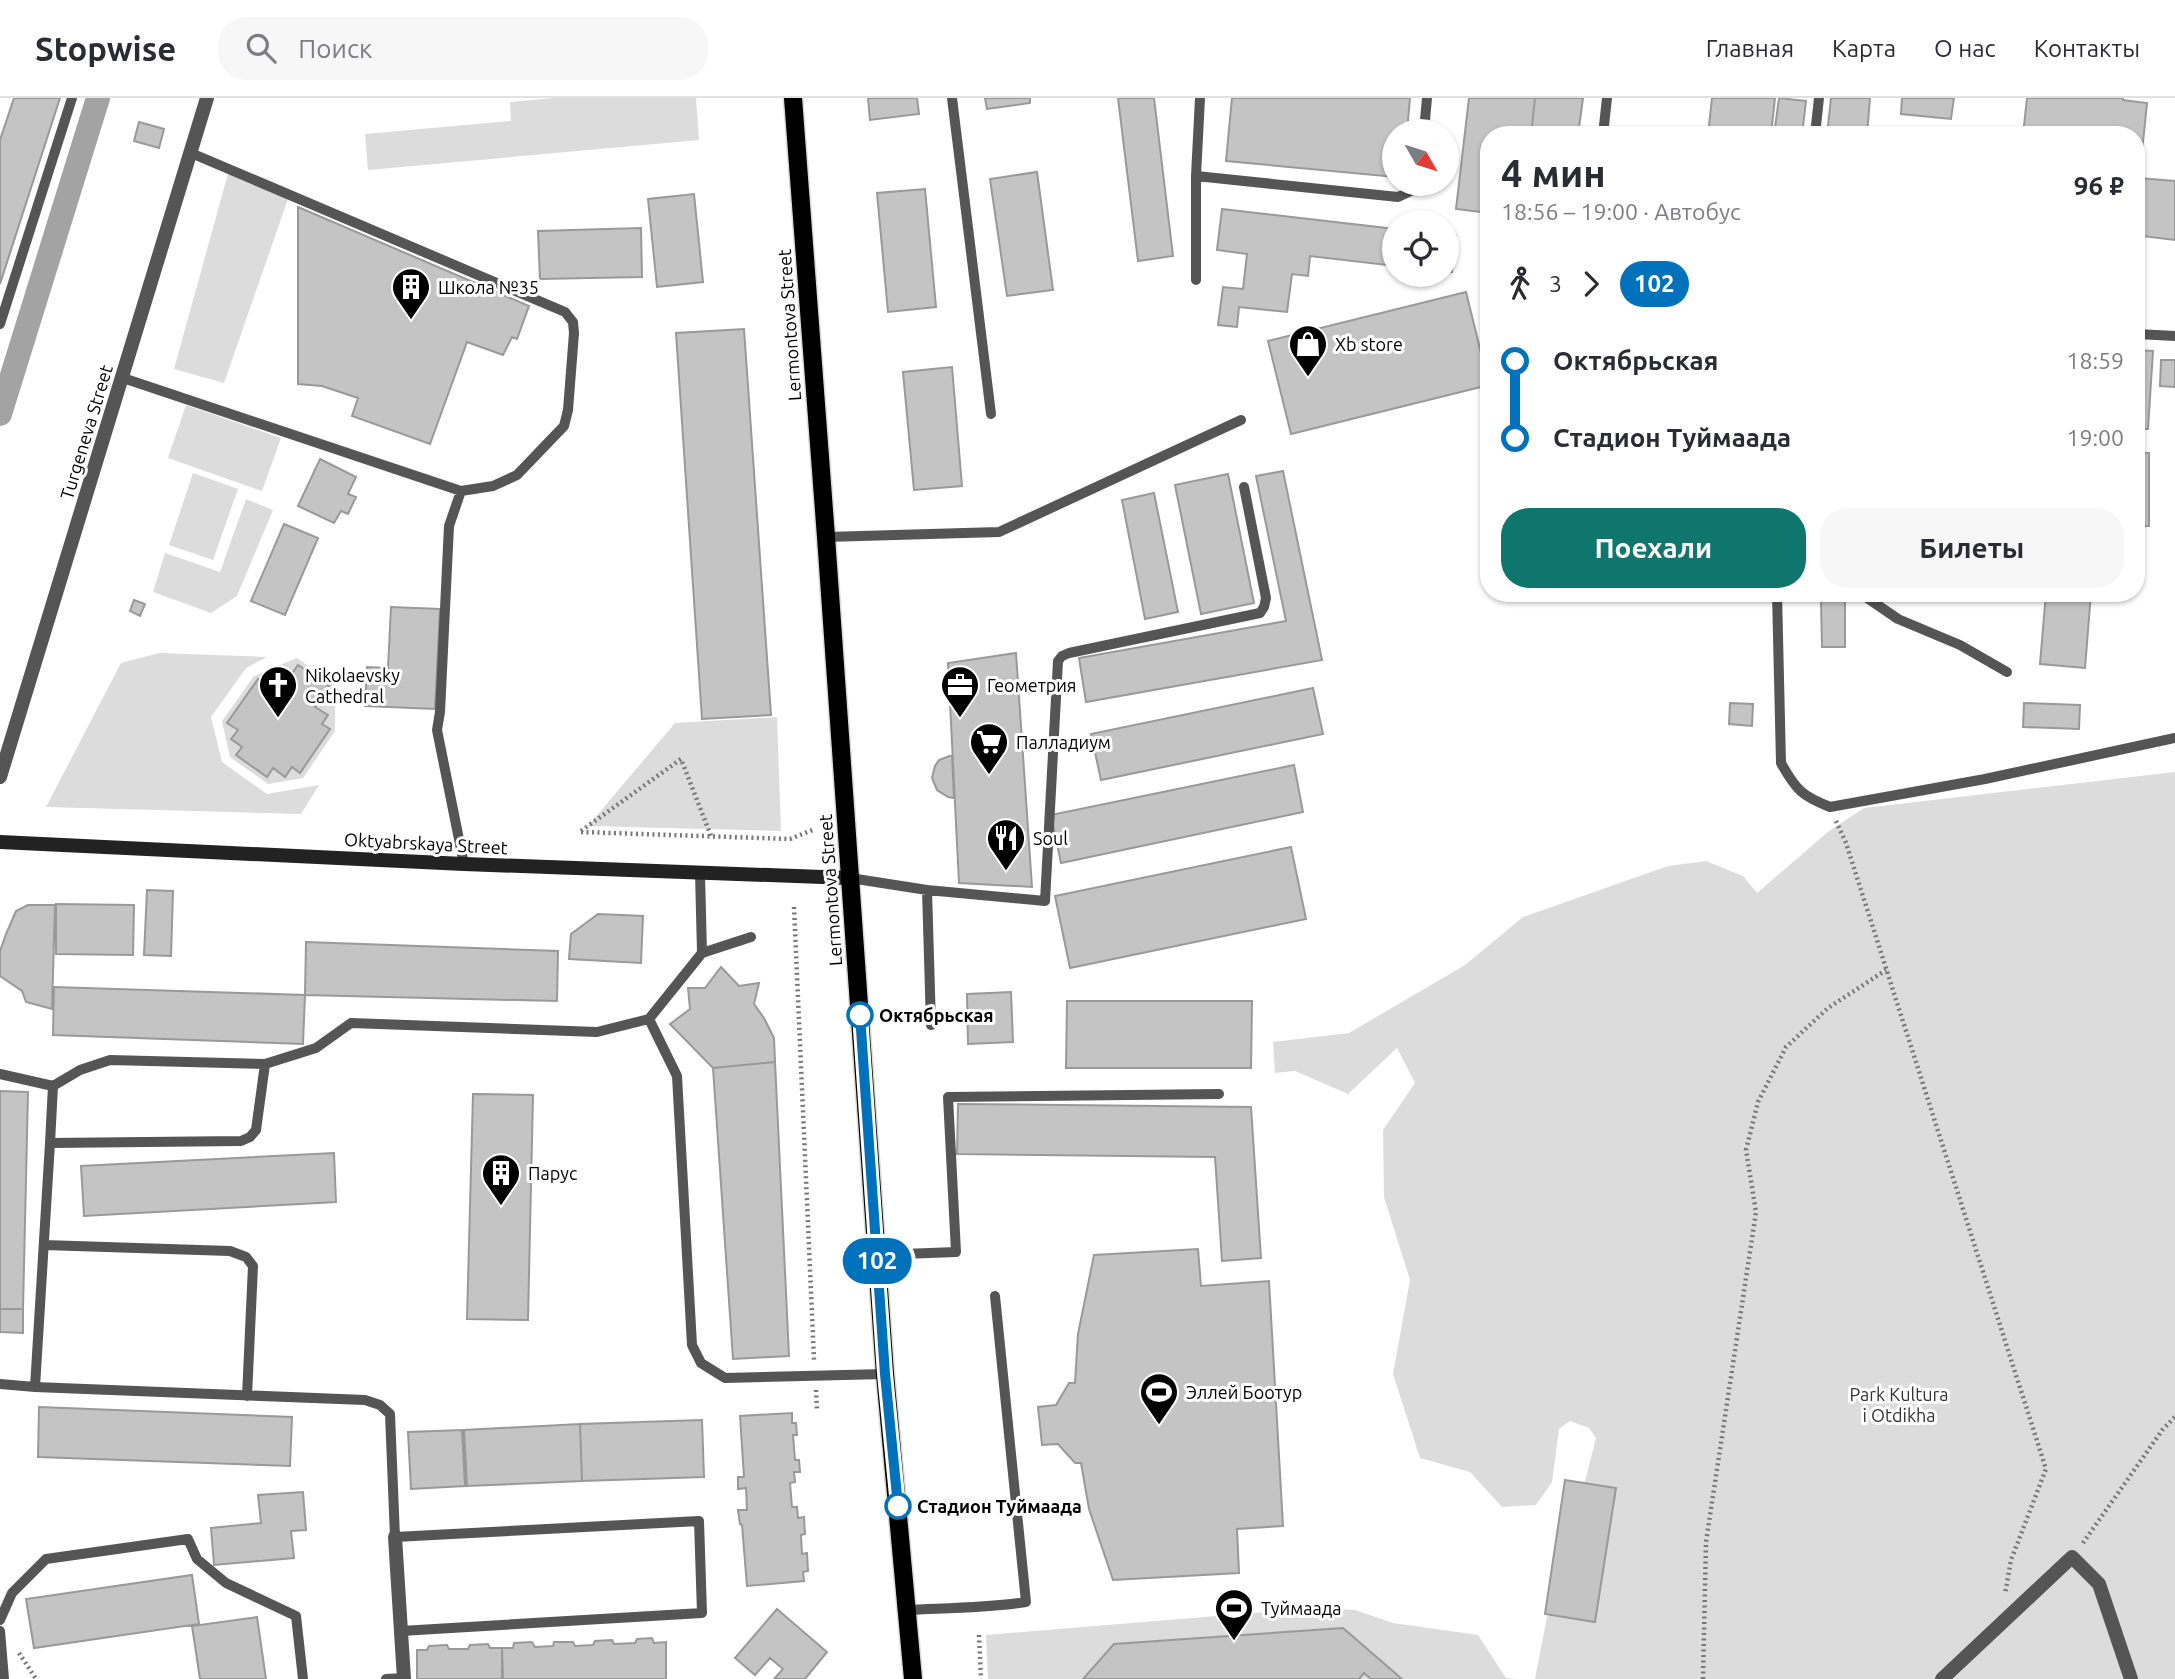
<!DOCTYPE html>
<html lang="ru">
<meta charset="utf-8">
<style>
body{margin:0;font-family:Ubuntu,sans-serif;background:#f7f7f7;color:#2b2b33;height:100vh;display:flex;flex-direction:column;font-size:26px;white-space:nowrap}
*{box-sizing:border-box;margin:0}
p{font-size:23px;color:#7c7c81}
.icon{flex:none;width:38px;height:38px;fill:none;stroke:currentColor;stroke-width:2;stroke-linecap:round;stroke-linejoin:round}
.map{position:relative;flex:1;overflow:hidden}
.sheet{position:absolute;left:1480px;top:28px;width:665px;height:476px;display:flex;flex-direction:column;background:#fff;border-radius:28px;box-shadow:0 2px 5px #0004}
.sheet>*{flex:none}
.badge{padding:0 14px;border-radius:23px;font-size:24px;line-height:46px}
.needle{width:46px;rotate:129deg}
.buttons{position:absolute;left:1382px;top:21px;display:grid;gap:14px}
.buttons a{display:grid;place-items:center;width:77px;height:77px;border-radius:50%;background:#fff;box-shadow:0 2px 5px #0004;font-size:35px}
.map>.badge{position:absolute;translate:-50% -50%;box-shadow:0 0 0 4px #fff}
.legs{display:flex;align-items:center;gap:10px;height:77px;padding:0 21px;font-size:23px}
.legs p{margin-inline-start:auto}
.summary{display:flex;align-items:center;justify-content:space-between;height:119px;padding:0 21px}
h1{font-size:38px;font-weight:600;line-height:52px}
.primary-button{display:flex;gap:14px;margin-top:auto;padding:14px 21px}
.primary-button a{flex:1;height:80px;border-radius:28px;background:#0f766e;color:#fff;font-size:28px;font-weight:600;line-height:80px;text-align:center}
.primary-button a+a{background:#f7f7f7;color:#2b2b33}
ul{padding:0 21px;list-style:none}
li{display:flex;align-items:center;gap:24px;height:77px;font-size:26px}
li i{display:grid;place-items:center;width:10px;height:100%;margin:0 9px;background:currentColor}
li i::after{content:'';width:18px;height:18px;margin:-9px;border:5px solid;border-radius:50%;background:#fff}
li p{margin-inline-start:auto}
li:first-child i{background:linear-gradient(#0000 50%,currentColor 0)}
li:last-child i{background:linear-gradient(currentColor 50%,#0000 0)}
header{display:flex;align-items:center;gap:42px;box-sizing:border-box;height:98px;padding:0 35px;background:#fff;border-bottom:2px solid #e1e1e2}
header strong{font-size:33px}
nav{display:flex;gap:38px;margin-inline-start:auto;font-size:24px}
.search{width:490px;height:63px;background:#f7f7f7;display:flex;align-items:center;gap:18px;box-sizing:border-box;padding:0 24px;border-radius:28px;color:#7c7c81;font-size:26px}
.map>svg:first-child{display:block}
.green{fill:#dcdcdc}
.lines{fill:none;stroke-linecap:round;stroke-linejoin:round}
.canal{stroke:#a3a3a3;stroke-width:24}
.building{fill:#c4c4c4;stroke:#999;stroke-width:2}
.primary-casing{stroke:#dbdbdb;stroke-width:21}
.path{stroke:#777;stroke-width:4.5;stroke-dasharray:2 3.5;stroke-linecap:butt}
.lane{stroke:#555;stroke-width:10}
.street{stroke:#555;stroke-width:14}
.secondary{stroke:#222;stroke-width:14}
.primary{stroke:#000;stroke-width:18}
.line-1-casing{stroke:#fff;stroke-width:16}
.line-1{stroke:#0072bc;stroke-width:10}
.stop-1-dot{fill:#fff;stroke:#0072bc;stroke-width:3.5}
.labels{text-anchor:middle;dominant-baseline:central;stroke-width:6;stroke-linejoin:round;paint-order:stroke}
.poi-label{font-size:18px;fill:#000;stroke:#fff;text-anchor:start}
.street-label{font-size:18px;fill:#000;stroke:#fff}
.stop-label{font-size:18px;font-weight:bold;fill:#000;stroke:#fff;text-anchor:start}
.park-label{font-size:18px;fill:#333;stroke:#fff}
</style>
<header>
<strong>Stopwise</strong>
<div class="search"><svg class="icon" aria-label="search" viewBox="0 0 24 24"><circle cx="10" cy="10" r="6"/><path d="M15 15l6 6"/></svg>Поиск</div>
<nav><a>Главная</a><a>Карта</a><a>О нас</a><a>Контакты</a></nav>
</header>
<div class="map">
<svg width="2175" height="1581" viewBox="0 0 2175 1581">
<rect width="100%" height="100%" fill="#fff"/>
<!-- green -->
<path class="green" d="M554 0H696L699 42 368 72 365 36 511 23 510 4Z
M229 72 289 98 224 285 174 271Z
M186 307 281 340 262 393 168 360Z
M193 375 238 391 213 462 169 447Z
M246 401 273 412 237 498 211 515 153 494 165 455 220 474Z
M159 555 267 559 246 570 211 619 222 664 267 696 319 687 301 716 46 709 121 565Z
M297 560 308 568 305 572 298 567 284 587 274 580 267 588 257 582 228 624 238 632 231 641 242 649 236 657 273 670 285 679 292 669 300 675 327 617 315 609 329 589 322 583 325 579 335 586V633L303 680 268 686 230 659 222 623 254 578Z
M777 619 781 733 588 728 675 625Z
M2175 674V1581H1535L1547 1519 1552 1514 1596 1340 1589 1330 1570 1323 1559 1331 1552 1384 1536 1407 1502 1409 1470 1374 1420 1360 1393 1276 1410 1182 1384 1099 1383 1032 1415 985 1397 950 1348 996 1295 973 1275 975 1273 944 1349 935 1465 867 1523 819 1668 768 1706 763 1743 778 1757 795 1829 733 1864 710Z
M1315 1510 1355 1512 1393 1525 1478 1537 1506 1580 1518 1581H988L986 1537Z"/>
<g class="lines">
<!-- canal -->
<path class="canal" d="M0 316 98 0"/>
</g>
<!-- building -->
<path class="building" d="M14 0H60L0 186V42Z
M868 0H917L919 16 870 22Z
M985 0H1030V5L987 11Z
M1118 0H1154L1173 158 1138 163Z
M1232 0H1410L1407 33H1395V79L1226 63Z
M1469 0H1535L1531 37H1489V115L1456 111Z
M1535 0H1583L1578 37H1531Z
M1712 0H1775L1771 37H1708Z
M1779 0 1806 3 1802 37H1774Z
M1831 0H1870L1867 37H1827Z
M1902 0H1954L1951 21 1901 16Z
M2027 0H2123V2L2147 5 2141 64 2137 63V37H2023Z
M139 24 164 31 159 50 134 43Z
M1961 35H2010V37H1961Z
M2137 65 2140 66 2139 80 2175 83V142L2143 138 2137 201Z
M1037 74 1053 192 1007 198 990 81Z
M925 91 936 209 888 214 877 95Z
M694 96 703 184 657 189 648 101Z
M298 109 529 208 517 241 512 239 503 257 467 244 430 346 352 318 358 300 322 288 298 286Z
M1222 111 1395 131V168L1310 158 1308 178 1292 176 1287 214 1239 209 1237 229 1218 227 1223 189 1243 191 1247 156 1217 152Z
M641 130 642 179 540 181 538 133Z
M1447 137 1456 138 1452 174H1447Z
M1466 194 1489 287 1291 336 1268 243Z
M744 231 771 617 702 621 676 235Z
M2137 252 2153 253 2148 331H2137Z
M2161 262H2175V289L2160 288Z
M952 269 962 388 914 392 903 274Z
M2137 355H2149V428H2137Z
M320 361 356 379 348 396 356 399 348 416 341 413 334 425 298 408Z
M1283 373 1322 562 1086 604 1079 560 1286 523 1256 378Z
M1228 376 1254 505 1201 516 1175 387Z
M1154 395 1178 514 1145 521 1122 402Z
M284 426 318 440 285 517 251 503Z
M2046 495H2091L2085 570 2040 566Z
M134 502 145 506 140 518 130 513Z
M1821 503H1845V549H1822Z
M391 509 440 511 435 611 365 608 367 569 388 570Z
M1016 555 1032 789 959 785 948 565Z
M298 567 329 588 315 609 328 617 322 626 330 631 300 675 292 669 285 679 273 670 267 679 236 657 242 649 231 641 238 632 227 625 258 581 267 588 273 580 284 587Z
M1313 590 1323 636 1101 682 1091 636Z
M1730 605 1753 606 1752 628 1729 626Z
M2024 605 2080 607 2079 631 2023 629Z
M952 657 954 700 948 699 937 692 932 680 935 668 939 662Z
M1294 667 1303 714 1061 765 1051 717Z
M1291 749 1306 821 1070 870 1055 798Z
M147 792 173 793 171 858 144 857Z
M56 806 134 807 133 857 56 856Z
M28 807H55L52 911 26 904 22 893 0 878V853L6 836 16 813Z
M598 816 643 818 641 865 569 861 571 836Z
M306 844 558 853 557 903 305 897Z
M721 869 739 888 759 885 754 906 764 920 774 940 775 964 713 970 670 926 690 911 688 890H705Z
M54 889 305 897 303 946 53 937Z
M1011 894 1013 944 968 946 967 896Z
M1067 903H1252L1251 970H1066Z
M775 964 789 1258 733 1261 713 970Z
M0 993 28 994 23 1211H0Z
M473 996 533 997 528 1222 467 1221Z
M958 1006 1251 1009 1261 1160 1222 1163 1215 1059 957 1056Z
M334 1055 336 1104 84 1118 81 1068Z
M1198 1151 1201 1188 1269 1183 1283 1428 1237 1431 1239 1475 1113 1482 1089 1411 1081 1365H1075L1058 1346 1042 1347 1038 1309 1056 1307 1069 1285H1075L1078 1236 1094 1157Z
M0 1211H23V1235L0 1234Z
M39 1309 292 1319 290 1368 38 1359Z
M792 1315V1325H796L797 1337H793L795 1362H799L800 1374H794L795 1384 790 1385 792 1409H797L798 1420 804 1419 805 1436 801 1437 802 1456 807 1455 808 1473 803 1474 804 1483 747 1488 742 1427 740 1426 738 1412H747L746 1390 738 1391V1379H744L740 1318Z
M702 1322 704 1379 582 1383 580 1326Z
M580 1326 582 1383 467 1388 464 1332Z
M462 1332 465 1388 411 1391 408 1334Z
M1565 1382 1616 1390 1595 1524 1545 1516Z
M303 1394 306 1432 291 1433 294 1460 214 1467 211 1430 261 1425 258 1397Z
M192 1477 199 1526 34 1550 26 1501Z
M777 1511 827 1554 805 1581H774L783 1571 770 1560 755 1577 735 1560Z
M257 1519 266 1581H200L192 1528Z
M1343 1530 1402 1581H1371L1364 1575 1359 1581H1083L1114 1546Z
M652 1540 654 1545 666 1544V1581H503L502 1550H513L514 1545 532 1544 535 1549 553 1548 554 1544H573L575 1548 593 1547 595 1543 612 1542 614 1546 635 1545 637 1541Z
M488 1546 490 1550H502V1581H417V1552H427L429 1548 447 1547 449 1551H468L470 1547Z"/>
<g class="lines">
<defs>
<path id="primary" d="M793 0 826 439 885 1276 913 1581"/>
</defs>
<!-- primary casing -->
<use href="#primary" class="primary-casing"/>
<!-- path -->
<path class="path" d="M1836 723 1846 745 2046 1371 2011 1462 2005 1496
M581 733 681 661 711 738
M581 734 790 741 815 731
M794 809 814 1262
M816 1292 817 1312
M2083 1445 2163 1331 2175 1319
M979 1537 981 1581
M19 1555 36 1581
M1703 1581 1706 1444 1756 1114 1746 1052 1758 1004 1786 949 1828 910 1886 872"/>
<!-- lane -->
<path class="lane" d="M952 0 991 316
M1424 33 1427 0
M1603 37 1607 0
M1815 37 1819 0
M1196 78 1200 0
M1196 182V78L1398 99 1413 92 1416 86
M0 226 72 0
M2137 236 2175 238
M123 280 461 393 493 388 517 377 564 328 568 312 574 235 573 224 565 214 191 55
M461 393 449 428 440 614 437 632 464 766
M826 439 999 434 1241 322
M1777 495 1781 665C1796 692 1802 698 1830 709L1985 681 2175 640
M1860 495 1898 521 1960 547 2007 574
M700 775 702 855 649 921 677 978 692 1247 701 1265 725 1280 885 1276
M850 780 927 792 1045 803 1058 563 1062 558 1069 555 1260 515 1264 509 1266 500 1244 389
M927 792 931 927
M702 855 751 839
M0 976 53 988 50 1045 241 1043 250 1039 256 1032 265 966 316 950 351 925 597 934 649 921
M53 988 80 972 110 962 265 966
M44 1147 230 1153 246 1159 253 1168 247 1298
M877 1157 956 1154 948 999 1219 996
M0 1286 35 1289 50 1045
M35 1289 365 1302 380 1307 390 1316 395 1439 699 1423 702 1515 401 1533
M907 1512C947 1510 987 1510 1026 1504L995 1198
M0 1522 12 1495 46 1461 188 1441 197 1461 226 1485 296 1518 303 1581
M0 1533 4 1581
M386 1581 404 1580"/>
<!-- street -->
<path class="street" d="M0 679 207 0
M395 1439 404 1581
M1942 1581 2072 1459 2099 1486 2131 1581"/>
<!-- secondary -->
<path class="secondary" d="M0 744 464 766 850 780"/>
<!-- primary -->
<use href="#primary" class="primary"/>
</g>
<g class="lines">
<defs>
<path id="line-1" d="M860 917 885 1276 898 1408"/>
</defs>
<!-- line-1 casing -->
<use href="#line-1" class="line-1-casing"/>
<!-- line-1 -->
<use href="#line-1" class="line-1"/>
</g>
<!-- icons -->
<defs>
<symbol id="building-pin" viewBox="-11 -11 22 30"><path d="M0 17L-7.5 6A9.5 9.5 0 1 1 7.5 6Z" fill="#000" stroke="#fff"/><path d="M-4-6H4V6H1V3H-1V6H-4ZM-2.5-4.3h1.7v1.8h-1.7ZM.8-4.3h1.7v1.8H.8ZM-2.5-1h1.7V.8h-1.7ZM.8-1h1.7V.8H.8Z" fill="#fff"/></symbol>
<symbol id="shop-pin" viewBox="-11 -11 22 30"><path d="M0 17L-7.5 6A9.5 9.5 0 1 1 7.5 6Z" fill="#000" stroke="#fff"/><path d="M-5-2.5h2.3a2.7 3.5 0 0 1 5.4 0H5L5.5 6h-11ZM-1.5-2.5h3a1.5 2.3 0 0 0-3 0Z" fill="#fff"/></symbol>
<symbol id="church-pin" viewBox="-11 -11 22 30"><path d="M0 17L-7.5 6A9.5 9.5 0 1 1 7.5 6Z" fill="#000" stroke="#fff"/><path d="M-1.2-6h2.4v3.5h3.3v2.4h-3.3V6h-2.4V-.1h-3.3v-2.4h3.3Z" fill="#fff"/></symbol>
<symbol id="office-pin" viewBox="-11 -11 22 30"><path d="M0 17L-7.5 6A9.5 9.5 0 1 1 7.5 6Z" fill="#000" stroke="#fff"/><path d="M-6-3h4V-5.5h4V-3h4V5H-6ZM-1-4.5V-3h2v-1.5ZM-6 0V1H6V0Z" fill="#fff"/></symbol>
<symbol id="supermarket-pin" viewBox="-11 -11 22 30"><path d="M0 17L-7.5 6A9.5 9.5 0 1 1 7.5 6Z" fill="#000" stroke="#fff"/><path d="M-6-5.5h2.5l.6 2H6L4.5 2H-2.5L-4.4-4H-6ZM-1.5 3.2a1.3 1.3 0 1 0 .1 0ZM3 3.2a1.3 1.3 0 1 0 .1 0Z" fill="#fff"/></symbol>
<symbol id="restaurant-pin" viewBox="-11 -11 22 30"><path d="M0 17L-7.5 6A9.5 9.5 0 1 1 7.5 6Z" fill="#000" stroke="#fff"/><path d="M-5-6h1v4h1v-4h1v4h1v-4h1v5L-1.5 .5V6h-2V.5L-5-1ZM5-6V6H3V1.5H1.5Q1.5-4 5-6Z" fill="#fff"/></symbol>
<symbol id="stadium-pin" viewBox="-11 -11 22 30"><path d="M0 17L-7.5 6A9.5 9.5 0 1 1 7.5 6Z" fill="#000" stroke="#fff"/><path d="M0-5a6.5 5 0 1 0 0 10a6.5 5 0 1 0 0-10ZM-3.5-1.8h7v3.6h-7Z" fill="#fff"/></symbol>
</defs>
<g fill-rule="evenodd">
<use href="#building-pin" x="389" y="167" width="44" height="60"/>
<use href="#shop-pin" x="1286" y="224" width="44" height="60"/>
<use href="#church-pin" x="256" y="565" width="44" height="60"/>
<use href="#office-pin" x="938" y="565" width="44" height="60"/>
<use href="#supermarket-pin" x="967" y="622" width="44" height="60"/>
<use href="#restaurant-pin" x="984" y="718" width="44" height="60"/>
<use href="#building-pin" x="479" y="1053" width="44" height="60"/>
<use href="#stadium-pin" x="1137" y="1272" width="44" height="60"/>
<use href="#stadium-pin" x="1212" y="1488" width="44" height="60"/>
</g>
<!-- markers -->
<g class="stop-1-dot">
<circle cx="860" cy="917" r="12"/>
<circle cx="898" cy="1408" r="12"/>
</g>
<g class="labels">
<!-- poi labels -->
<g class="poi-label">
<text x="438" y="189">Школа №35</text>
<text x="1335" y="246">Xb store</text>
<text x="305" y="577">Nikolaevsky<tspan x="305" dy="21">Cathedral</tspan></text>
<text x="987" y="587">Геометрия</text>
<text x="1016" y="644">Палладиум</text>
<text x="1033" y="740">Soul</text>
<text x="528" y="1075">Парус</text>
<text x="1186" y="1294">Эллей Боотур</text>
<text x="1261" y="1510">Туймаада</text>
</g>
<!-- street labels -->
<g class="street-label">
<text transform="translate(789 227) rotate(-94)">Lermontova Street</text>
<text transform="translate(86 334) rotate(-73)">Turgeneva Street</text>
<text transform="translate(426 745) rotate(3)">Oktyabrskaya Street</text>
<text transform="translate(830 792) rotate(-94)">Lermontova Street</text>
</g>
<!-- stop labels -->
<g class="stop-label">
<text x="879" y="917">Октябрьская</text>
<text x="917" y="1408">Стадион Туймаада</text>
</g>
<!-- park labels -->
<g class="park-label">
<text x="1899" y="1296">Park Kultura<tspan x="1899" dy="21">i Otdikha</tspan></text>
</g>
</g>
</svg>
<div class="buttons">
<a><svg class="needle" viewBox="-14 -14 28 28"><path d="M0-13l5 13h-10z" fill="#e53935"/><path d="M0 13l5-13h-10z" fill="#7c7c81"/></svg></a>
<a><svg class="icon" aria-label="locate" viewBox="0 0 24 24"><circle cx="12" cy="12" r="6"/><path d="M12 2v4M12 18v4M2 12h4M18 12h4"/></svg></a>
</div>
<b class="badge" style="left:877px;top:1163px;background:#0072bc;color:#fff">102</b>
<section class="sheet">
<div class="summary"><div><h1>4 мин</h1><p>18:56 – 19:00 · Автобус</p></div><b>96 ₽</b></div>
<div class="legs"><svg class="icon" aria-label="walk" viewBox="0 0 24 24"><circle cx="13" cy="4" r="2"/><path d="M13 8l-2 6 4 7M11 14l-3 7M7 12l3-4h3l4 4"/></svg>3<svg class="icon" aria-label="forward" viewBox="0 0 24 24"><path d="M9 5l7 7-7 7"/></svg><b class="badge" style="background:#0072bc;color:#fff">102</b></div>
<ul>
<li><i style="color:#0072bc"></i><b>Октябрьская</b><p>18:59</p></li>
<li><i style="color:#0072bc"></i><b>Стадион Туймаада</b><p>19:00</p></li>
</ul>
<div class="primary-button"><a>Поехали</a><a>Билеты</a></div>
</section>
</div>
